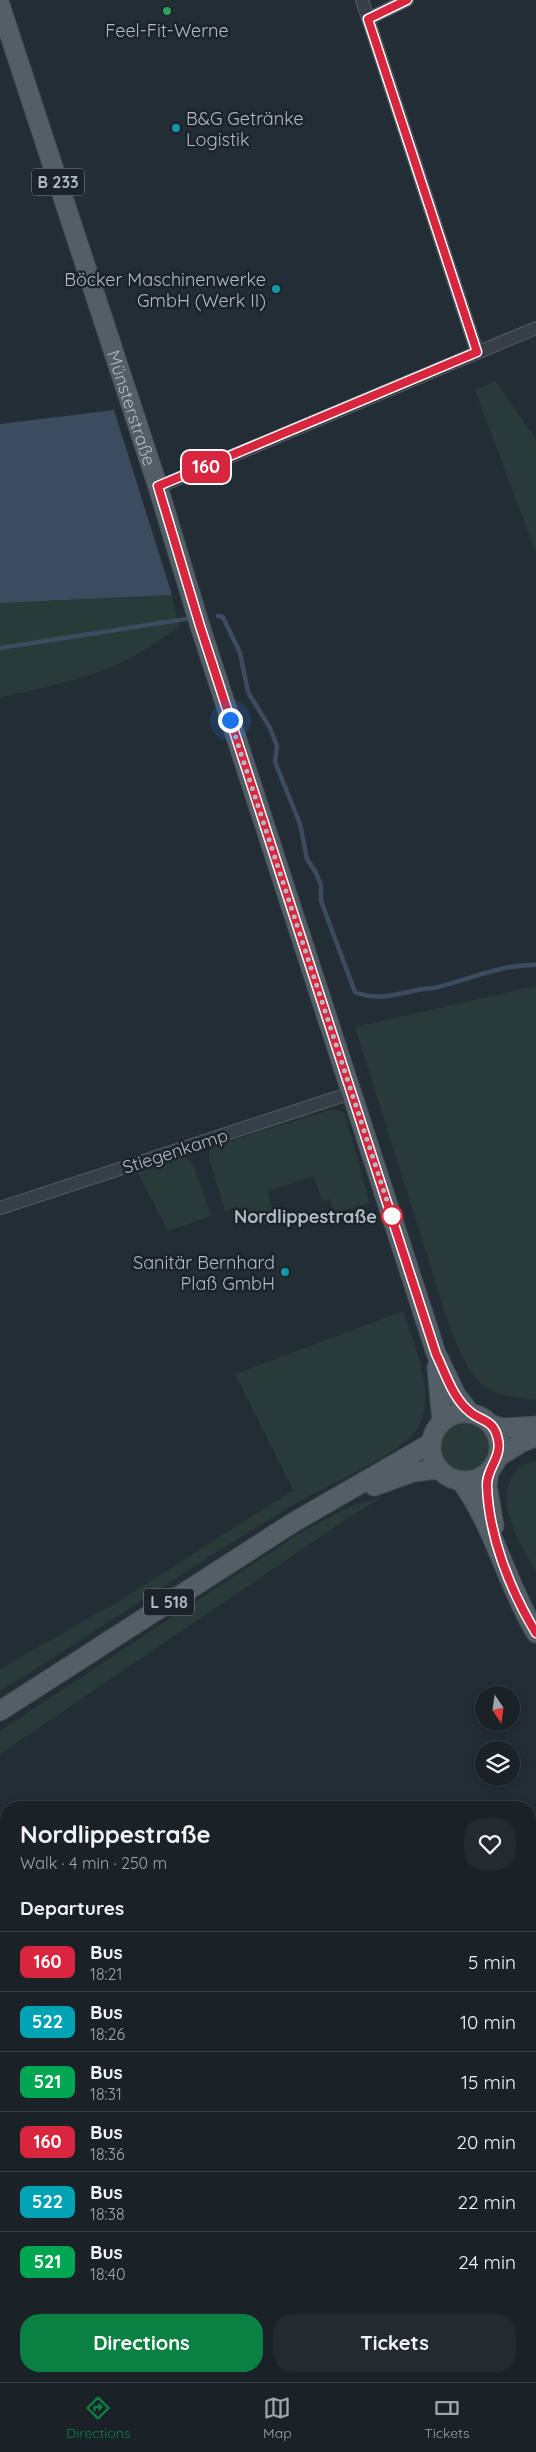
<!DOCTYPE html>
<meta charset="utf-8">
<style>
body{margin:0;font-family:Quicksand,sans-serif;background:#232a30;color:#f1f3f6;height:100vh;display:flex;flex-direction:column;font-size:19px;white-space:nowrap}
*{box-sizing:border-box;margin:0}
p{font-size:16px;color:#9fa4a8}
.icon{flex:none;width:28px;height:28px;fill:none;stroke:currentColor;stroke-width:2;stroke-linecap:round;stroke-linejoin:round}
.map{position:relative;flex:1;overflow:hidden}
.side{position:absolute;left:0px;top:1801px;width:536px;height:581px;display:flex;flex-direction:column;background:#1a2228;border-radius:20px 20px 0 0;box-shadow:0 2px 12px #0003,0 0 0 1px #383f45}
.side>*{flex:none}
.badge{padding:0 10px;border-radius:8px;font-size:18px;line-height:32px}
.needle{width:32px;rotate:167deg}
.buttons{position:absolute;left:475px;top:1686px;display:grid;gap:10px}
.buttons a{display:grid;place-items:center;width:45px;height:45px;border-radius:50%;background:#1a2228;box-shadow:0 2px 12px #0003,0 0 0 1px #383f45;font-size:25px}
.you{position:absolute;width:25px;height:25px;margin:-12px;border:4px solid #fff;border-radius:50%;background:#1a73e8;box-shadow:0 0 0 8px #1a73e833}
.map>.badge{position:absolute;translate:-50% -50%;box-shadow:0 0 0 2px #fff}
h2{padding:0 20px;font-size:19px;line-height:45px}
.round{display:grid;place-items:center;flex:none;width:52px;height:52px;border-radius:20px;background:#232a30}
.overview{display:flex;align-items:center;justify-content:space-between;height:85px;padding:0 20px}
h1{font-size:24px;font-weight:700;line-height:38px}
.action{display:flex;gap:10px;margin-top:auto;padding:10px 20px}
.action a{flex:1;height:58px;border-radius:20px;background:#0b8043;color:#fff;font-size:20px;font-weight:700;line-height:58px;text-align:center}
.action a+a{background:#232a30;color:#f1f3f6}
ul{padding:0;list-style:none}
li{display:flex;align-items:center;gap:15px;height:60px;padding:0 20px;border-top:1px solid #383f45}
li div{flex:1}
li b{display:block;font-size:19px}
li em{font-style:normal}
li .badge{min-width:55px;font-weight:700;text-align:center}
.dock{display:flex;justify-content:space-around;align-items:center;height:70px;border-top:1px solid #383f45;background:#1a2228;font-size:14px;color:#9fa4a8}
.dock a{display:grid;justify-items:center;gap:2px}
.dock .selected{color:#0b8043}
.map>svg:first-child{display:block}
.green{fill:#283b39}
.water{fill:#3a4c5e}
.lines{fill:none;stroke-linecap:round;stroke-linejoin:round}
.stream{stroke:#3a4c5e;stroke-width:4.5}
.minor-casing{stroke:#545c64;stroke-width:14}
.primary-casing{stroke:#424a53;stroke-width:21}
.minor{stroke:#363e47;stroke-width:12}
.primary{stroke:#545e67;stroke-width:19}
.line-casing{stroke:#fff;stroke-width:11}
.line{stroke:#d7263d;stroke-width:8}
.walk{stroke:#b1b9c3;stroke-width:5;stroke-dasharray:0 9}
.leisure-dot{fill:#2e9e5b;stroke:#1c232b;stroke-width:2}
.culture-dot{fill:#0f9aa8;stroke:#1c232b;stroke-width:2}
.stop-dot{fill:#fff;stroke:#d7263d;stroke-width:2.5}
.labels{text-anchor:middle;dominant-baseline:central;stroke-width:5;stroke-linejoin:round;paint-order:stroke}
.shield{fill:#1c232b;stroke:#848c95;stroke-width:1}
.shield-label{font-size:16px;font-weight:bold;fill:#b1b9c3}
.poi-label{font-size:18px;fill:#b1b9c3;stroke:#1c232b;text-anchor:end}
.street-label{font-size:18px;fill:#b1b9c3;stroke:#1c232b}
.stop-label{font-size:18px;font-weight:bold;fill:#b1b9c3;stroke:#1c232b;text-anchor:end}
</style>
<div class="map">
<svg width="536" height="2382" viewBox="0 0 536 2382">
<rect width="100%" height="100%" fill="#232d36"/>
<!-- green -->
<path class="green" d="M495 381 536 439V553L475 390Z
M172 595 179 627C159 641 139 655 116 665 80 681 38 688 0 698V603Z
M536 986V1400C474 1394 472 1379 449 1325L355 1027Z
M330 1110H339L345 1114 370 1203 334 1213 330 1199 322 1201 314 1176 267 1191 276 1221 258 1226 246 1210 236 1207 225 1211 209 1158V1151L214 1146Z
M183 1155 193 1164 211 1216 168 1231 136 1170Z
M403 1311C414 1346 439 1396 416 1431 400 1455 319 1489 291 1506 192 1566 97 1631 0 1691V1669L121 1600 293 1490 235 1374Z
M438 1448a27 27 0 1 1 54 0a27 27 0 1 1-54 0Z
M536 1461V1571C520 1545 490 1496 518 1469 522 1465 531 1463 536 1461Z
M382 1497 348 1518 0 1754V1731L298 1534 348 1507Z
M148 2376H505L510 2382H145Z"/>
<!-- water -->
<path class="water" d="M114 410 172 595 0 603V424Z"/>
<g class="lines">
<!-- stream -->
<path class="stream" d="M218 616 223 617 240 653 248 692 270 728 277 746 275 762 300 824 307 859 315 871 321 885V901L355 992C378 1002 399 993 423 989 428 988 433 989 438 987 471 979 502 964 536 965
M0 648 186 619"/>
<defs>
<path id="minor" d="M362 0 477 352
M368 19 407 0
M158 487 536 328
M0 1208 351 1093"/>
<g id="primary">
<path id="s1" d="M0 5 158 487 200 626 436 1353 456 1395 470 1413"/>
<path d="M437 1367 442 1422"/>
<circle cx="465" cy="1447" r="34"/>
<path d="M491 1425 503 1428 536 1426"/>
<path d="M498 1457 522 1442 536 1437"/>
<path d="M489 1472 487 1485 494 1526"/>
<path d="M461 1481C495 1528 507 1585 536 1633"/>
<path d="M374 1486 413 1472 438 1469"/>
<path d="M0 1711 294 1522 431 1443"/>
</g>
</defs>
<!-- minor casing -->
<use href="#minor" class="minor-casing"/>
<!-- primary casing -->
<use href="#primary" class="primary-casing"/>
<!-- minor -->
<use href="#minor" class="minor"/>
<!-- primary -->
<use href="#primary" class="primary"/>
</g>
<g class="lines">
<defs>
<path id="line" d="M407 0 368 19 477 352 158 486 200 626 436 1354C445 1372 453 1399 470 1412 482 1422 494 1419 498 1440 502 1458 486 1469 487 1486 489 1537 510 1590 536 1633"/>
</defs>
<!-- line casing -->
<use href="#line" class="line-casing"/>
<!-- line -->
<use href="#line" class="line"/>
<!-- walk -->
<path class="walk" d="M230 720 392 1216"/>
</g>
<!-- markers -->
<circle class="leisure-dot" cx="167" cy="11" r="5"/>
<g class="culture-dot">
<circle cx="176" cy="128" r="5"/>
<circle cx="276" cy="289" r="5"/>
<circle cx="285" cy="1272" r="5"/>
</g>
<circle class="stop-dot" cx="392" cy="1216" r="10"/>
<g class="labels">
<!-- shield labels -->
<g class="shield">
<rect x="32" y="168.5" width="52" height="27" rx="4"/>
<rect x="144" y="1588.5" width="50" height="27" rx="4"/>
</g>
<g class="shield-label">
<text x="58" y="182">B 233</text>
<text x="169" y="1602">L 518</text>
</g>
<!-- poi labels -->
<g class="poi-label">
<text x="167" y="30" text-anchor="middle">Feel-Fit-Werne</text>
<text x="186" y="118" text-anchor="start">B&amp;G Getränke<tspan x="186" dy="21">Logistik</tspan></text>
<text x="266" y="279">Böcker Maschinenwerke<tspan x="266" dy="21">GmbH (Werk II)</tspan></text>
<text x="275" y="1262">Sanitär Bernhard<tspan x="275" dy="21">Plaß GmbH</tspan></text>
</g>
<!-- street labels -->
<g class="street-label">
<text stroke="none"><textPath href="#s1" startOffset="424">Münsterstraße</textPath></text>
<text transform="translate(175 1151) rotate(-18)">Stiegenkamp</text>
</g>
<!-- stop labels -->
<g class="stop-label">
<text x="377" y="1216">Nordlippestraße</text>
</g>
</g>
</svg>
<div class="buttons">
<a><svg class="needle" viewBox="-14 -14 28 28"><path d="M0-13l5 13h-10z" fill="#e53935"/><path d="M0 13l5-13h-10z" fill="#9fa4a8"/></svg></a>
<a><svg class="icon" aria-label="layers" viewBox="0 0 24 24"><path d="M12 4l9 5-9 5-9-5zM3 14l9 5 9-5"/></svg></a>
</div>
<div class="you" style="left:230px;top:720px"></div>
<b class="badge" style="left:206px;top:467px;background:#d7263d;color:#fff">160</b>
<section class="side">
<div class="overview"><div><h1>Nordlippestraße</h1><p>Walk · 4 min · 250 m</p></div><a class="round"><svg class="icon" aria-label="heart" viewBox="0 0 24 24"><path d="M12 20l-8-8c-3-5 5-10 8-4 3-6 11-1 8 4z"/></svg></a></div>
<h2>Departures</h2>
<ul>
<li><span class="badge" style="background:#d7263d;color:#fff">160</span><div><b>Bus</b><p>18:21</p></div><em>5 min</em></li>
<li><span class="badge" style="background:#00a3b4;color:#fff">522</span><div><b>Bus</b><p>18:26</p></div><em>10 min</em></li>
<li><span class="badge" style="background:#00a651;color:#fff">521</span><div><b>Bus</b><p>18:31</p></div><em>15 min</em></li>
<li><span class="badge" style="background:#d7263d;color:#fff">160</span><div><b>Bus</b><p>18:36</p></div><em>20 min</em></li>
<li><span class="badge" style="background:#00a3b4;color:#fff">522</span><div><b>Bus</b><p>18:38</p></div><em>22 min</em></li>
<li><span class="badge" style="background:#00a651;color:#fff">521</span><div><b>Bus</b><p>18:40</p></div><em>24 min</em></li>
</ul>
<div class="action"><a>Directions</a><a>Tickets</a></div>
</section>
</div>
<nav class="dock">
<a class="selected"><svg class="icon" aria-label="directions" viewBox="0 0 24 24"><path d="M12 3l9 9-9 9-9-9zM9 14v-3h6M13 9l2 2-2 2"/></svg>Directions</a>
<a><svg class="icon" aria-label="map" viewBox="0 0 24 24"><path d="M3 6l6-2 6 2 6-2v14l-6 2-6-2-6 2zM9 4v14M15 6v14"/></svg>Map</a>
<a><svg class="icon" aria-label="tickets" viewBox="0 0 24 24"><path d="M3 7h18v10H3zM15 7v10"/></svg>Tickets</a>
</nav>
